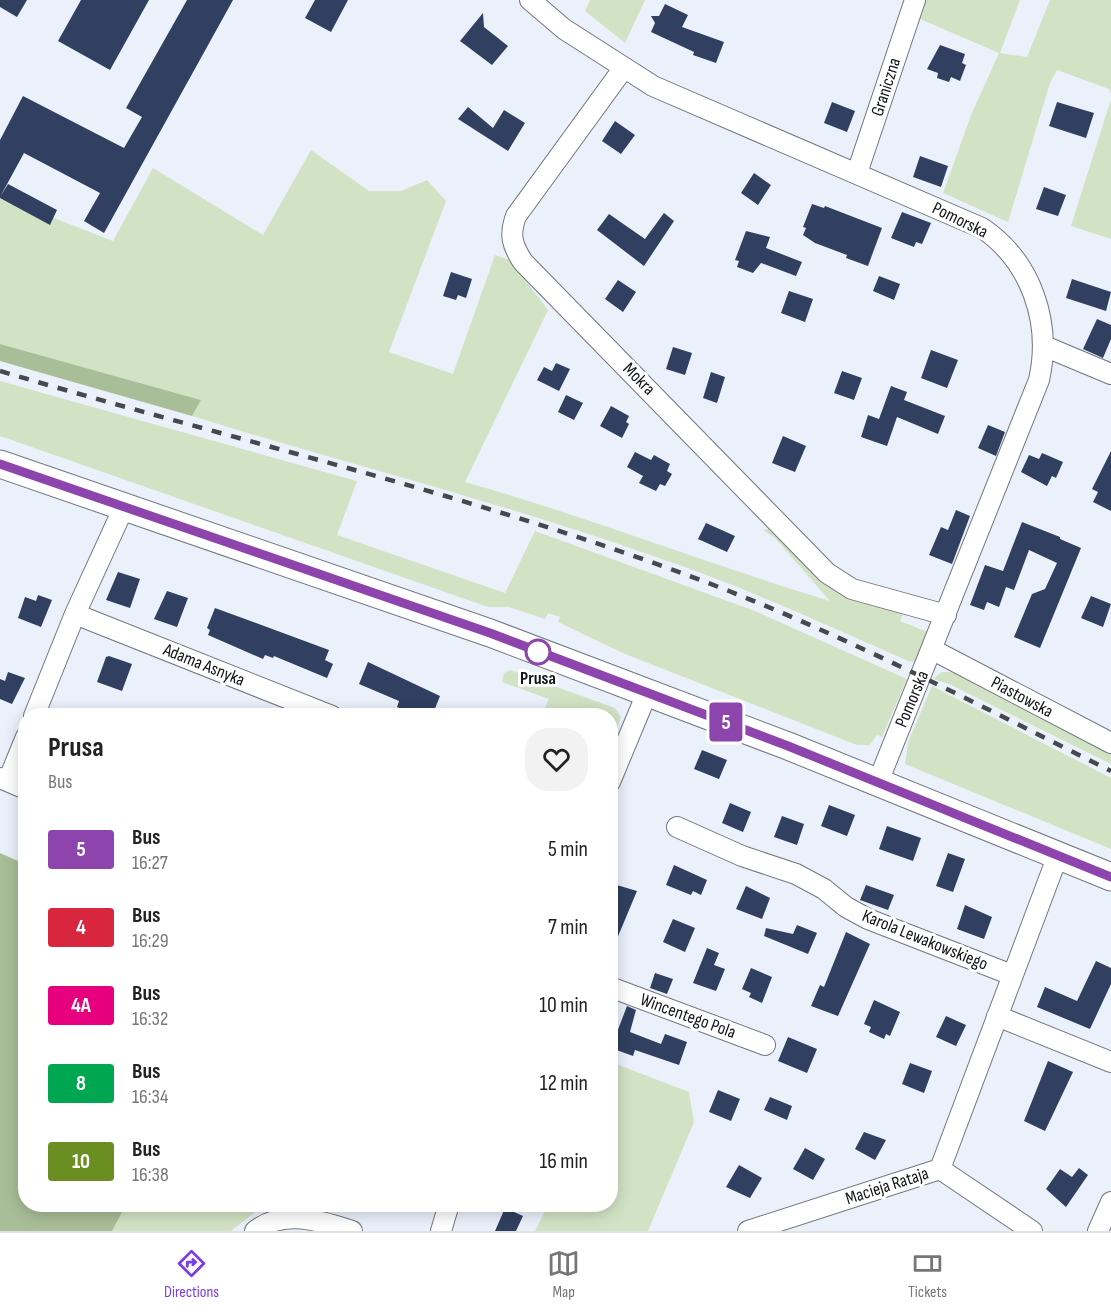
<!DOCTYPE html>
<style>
body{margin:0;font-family:"Sofia Sans Condensed",sans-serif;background:#f2f2f2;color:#222;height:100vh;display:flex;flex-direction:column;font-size:22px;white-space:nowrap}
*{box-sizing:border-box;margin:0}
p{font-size:20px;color:#767676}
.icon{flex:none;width:33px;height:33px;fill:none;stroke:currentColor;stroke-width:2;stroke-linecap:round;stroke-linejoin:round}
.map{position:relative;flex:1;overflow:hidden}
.panel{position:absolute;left:18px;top:708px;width:600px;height:504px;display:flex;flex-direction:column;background:#fff;border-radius:24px;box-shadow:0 3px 15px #0003}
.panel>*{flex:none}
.badge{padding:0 12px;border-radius:4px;font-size:21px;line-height:39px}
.map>.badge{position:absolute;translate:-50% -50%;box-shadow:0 0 0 3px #fff}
.round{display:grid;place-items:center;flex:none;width:63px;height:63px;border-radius:24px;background:#f2f2f2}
.head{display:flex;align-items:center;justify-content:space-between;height:102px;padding:0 30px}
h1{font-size:28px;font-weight:700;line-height:45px}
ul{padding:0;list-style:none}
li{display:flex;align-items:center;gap:18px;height:78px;padding:0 30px}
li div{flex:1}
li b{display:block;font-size:22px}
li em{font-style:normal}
li .badge{min-width:66px;font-weight:700;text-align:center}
.menu{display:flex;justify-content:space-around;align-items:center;height:84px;border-top:2px solid #e0e0e0;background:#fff;font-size:16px;color:#767676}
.menu a{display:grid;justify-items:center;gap:3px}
.menu .selected{color:#7c3aed}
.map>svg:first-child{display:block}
.green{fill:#d2e3c5}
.forest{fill:#a8be98}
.building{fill:#314060}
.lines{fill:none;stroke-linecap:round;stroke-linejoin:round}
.street-casing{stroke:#71767f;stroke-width:22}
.secondary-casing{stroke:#71767f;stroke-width:29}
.street{stroke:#fff;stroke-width:20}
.secondary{stroke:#fff;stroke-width:27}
.rail{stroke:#45484d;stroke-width:4.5;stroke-dasharray:10 10;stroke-linecap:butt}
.line-casing{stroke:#fff;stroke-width:14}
.line{stroke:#8e44ad;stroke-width:9}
.stop-dot{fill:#fff;stroke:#8e44ad;stroke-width:3}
.labels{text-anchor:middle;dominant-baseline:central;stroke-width:6;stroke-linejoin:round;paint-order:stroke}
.street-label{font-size:18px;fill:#121418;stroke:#fff}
.stop-label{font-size:18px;font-weight:bold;fill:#121418;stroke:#fff}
</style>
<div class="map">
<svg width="1111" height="1231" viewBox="0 0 1111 1231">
<rect width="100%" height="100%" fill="#ebf1fb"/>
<!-- green -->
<path class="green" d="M590 0H645L625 43 585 11Z
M926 0H1020L1000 53 1027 57 1050 0H1111V94L1109 89 1057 70 1050 83 1008 222 943 193 971 115 999 53 920 19Z
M1111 99V239L1071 226Z
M311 150 369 191H401L427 180 446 201 389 352 453 374 495 255 510 260 548 310 465 482C589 517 708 564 830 601L775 538 763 530 777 527 838 590 906 607 900 621 928 632 916 662 908 661C825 624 742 586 656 557 504 503 346 464 192 416L201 400 0 344V197L113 241 153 168 263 235Z
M0 381 357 481 337 535 505 593 535 531 755 611 907 679 882 737 877 735 870 745H857L625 654 558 622 560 617 548 613 545 619 509 607H488L0 436Z
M510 670 615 708 621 717C614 733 615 750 611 768L610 716 542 715 549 699 502 682 504 673Z
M942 672H953L1111 752V764L949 684 933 679Z
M932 686 1111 778V849L905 764 908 742Z
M611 1062 689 1092 694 1122 648 1231H535L548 1205 610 1204Z
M126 1205H260L258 1210 231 1231H112Z"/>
<!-- forest -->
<path class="forest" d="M0 344 201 400 192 416 0 361Z
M0 853 25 864 26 1089 23 1095 26 1097V1204L126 1205 112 1231H0Z"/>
<!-- building -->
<path class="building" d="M0 0H27L17 17 0 7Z
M81 0H149L110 70 58 41Z
M187 0H233L104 233 84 221 100 193 24 153 0 197 8 184 57 210 50 225 0 198V140L23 96 124 148 142 117 126 108Z
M315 0H348L331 32 305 18Z
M665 4 688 15 682 27 724 42 716 63 693 55 694 52 651 32 655 23 651 16H659Z
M483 13 484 27 508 46 492 65 460 41Z
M940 45 965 54 962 63 966 65 960 81 951 77 949 82 937 78 938 73 927 69Z
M832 102 855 111 847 132 824 123Z
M1057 102 1094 113 1086 138 1049 126Z
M468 107 493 128 504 110 525 123 508 151 458 119Z
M615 121 635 135 621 154 602 141Z
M920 156 948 166 941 187 913 177Z
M754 173 771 185 758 205 741 193Z
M1044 187 1066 195 1058 216 1036 209Z
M812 204 824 208 825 206 882 228 868 266 846 258 847 255 815 243 803 235 806 228 803 227Z
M902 212 931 223 922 244 916 242 914 247 891 238Z
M664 213 674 221 644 266 597 230 609 214 645 239Z
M746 231 770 237 766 248 802 262 796 276 761 263 753 273 737 267 739 261 735 260Z
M451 272 472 279 466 298 458 295 456 300 443 296Z
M879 276 900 284 894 300 873 291Z
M1072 279 1111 292 1106 311 1066 298Z
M618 280 636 292 623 312 605 299Z
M789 291 813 299 805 322 781 313Z
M1097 319 1111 325V339L1103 358 1083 349Z
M673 347 692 353 685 375 666 369Z
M931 350 958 360 947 388 921 378Z
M556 363 570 369 559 391 537 380 544 367 552 371Z
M842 371 862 378 854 400 834 393Z
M711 372 725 377 717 403 703 398Z
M891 386 907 392 904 400 945 416 938 434 897 417 887 446 861 437 868 415 879 419Z
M566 395 583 403 574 420 558 412Z
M611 406 629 416 626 422 629 424 622 438 600 426Z
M988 425 1005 432 996 456 978 448Z
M783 436 806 446 795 472 772 463Z
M1111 451V511L1093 502 1098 492 1092 489Z
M635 452 651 460 654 455 670 464 667 471 672 474 665 486 660 484 656 491 639 483 643 476 627 467Z
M1042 453 1063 462 1056 478 1052 476 1047 486 1021 472 1029 455 1039 459Z
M956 510 970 516 952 564 929 555 941 527 948 530Z
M1022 522 1060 537V539L1081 548 1040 648 1014 637 1032 594 1045 589 1057 563 1029 550 1014 590 1006 587 999 607 987 602 984 610 970 605 985 565 1003 571Z
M706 523 735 536 727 552 698 539Z
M118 572 140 579 130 608 106 600Z
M167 591 188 598 177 627 154 619Z
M38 595 52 600 41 627 18 618 25 597 36 601Z
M1091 596 1111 604 1103 627 1081 618Z
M215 608 329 650 325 660 333 664 327 678 274 656 273 658 265 655 263 659 208 635 210 630 207 628Z
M109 656 132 664 122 691 97 682 106 657Z
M368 662 440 696 432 716H419L397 707 399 701 359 684Z
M8 672 25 678 12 704 0 699V679L5 681Z
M702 750 727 760 719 779 694 769Z
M730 803 751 812 743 832 722 823Z
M829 805 855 815 847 836 821 826Z
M782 816 804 824 797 845 774 837Z
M887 826 921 838 913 861 879 849Z
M948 853 965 859 953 892 936 886Z
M674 865 707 880 701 895 693 891 691 895 666 885Z
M610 883 637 891 611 953H610Z
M866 885 894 895 888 910 860 900Z
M746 886 770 898 762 919 736 909Z
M965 905 992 917 984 939 957 929Z
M673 919 695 928 685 952 663 942Z
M797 925 817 933 808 954 764 936 766 928 793 934Z
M846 932 870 944 838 1016 811 1006 820 985 824 987Z
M707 948 719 953 714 965 725 969 716 991 693 983Z
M1096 961 1111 968V984L1090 1029 1037 1007 1045 987 1077 1001Z
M751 968 772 977 762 1003 749 997 751 993 742 989Z
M655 973 673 979 667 994 650 988Z
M874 1000 900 1012 890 1036 886 1034 884 1039 869 1032 871 1027 864 1024Z
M627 1006 636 1010 630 1032 661 1044 665 1034 687 1042 679 1065 635 1050 633 1056 611 1048Z
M946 1016 966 1025 956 1046 936 1037Z
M788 1037 817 1049 807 1073 778 1061Z
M1048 1061 1073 1072 1045 1131 1024 1121Z
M910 1063 932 1071 924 1093 902 1084Z
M718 1090 740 1099 731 1121 709 1112Z
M770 1097 792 1106 787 1120 764 1110Z
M864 1132 886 1140 875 1160 855 1149Z
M805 1148 825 1159 813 1180 793 1169Z
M739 1165 762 1178 750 1198 726 1187Z
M1079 1168 1088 1175 1066 1207 1046 1189 1060 1169 1072 1177Z
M505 1208 523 1216 516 1231H495Z"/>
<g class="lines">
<defs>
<path id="street" d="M530 0 564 29 653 86 982 228C1031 261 1052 322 1039 380L878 782
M623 69 516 216C509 235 512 245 523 262L827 573 852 589 946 615
M857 173 915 0
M1044 346 1111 374
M124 507 75 614 332 716
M933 650 1111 743
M34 716 75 614
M0 778 26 789
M8 781 26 737
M610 782 647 693
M677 827 742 856 796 874 824 889 846 907 868 919 1012 975
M610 987 765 1045
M997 1016 1111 1062
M940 1169 1058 855
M940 1169 1032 1231
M255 1231C284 1208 321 1221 352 1231
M441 1231 449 1204
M748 1231 940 1169
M1098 1231 1111 1202"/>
<path id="secondary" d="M0 464 490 633 788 746 1111 877"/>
</defs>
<!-- street casing -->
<use href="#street" class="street-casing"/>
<!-- secondary casing -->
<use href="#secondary" class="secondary-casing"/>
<!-- street -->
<use href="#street" class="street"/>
<!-- secondary -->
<use href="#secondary" class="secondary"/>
<!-- rail -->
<path class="rail" d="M0 371C243 443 493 499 729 591 860 643 985 708 1111 771"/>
</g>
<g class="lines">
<defs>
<path id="line" d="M0 464 490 633 788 746 1111 877"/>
</defs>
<!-- line casing -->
<use href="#line" class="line-casing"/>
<!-- line -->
<use href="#line" class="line"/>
</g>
<!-- markers -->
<circle class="stop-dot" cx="538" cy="652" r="12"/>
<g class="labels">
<!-- street labels -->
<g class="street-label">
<text transform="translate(886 87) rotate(-72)">Graniczna</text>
<text transform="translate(960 220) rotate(26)">Pomorska</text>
<text transform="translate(639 379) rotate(45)">Mokra</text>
<text transform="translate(204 665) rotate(22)">Adama Asnyka</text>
<text transform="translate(1022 697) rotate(28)">Piastowska</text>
<text transform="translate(912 699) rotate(-67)">Pomorska</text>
<text transform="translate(925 940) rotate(22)">Karola Lewakowskiego</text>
<text transform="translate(688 1016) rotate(20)">Wincentego Pola</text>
<text transform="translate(887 1186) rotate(-18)">Macieja Rataja</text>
</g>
<!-- stop labels -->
<g class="stop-label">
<text x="538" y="678">Prusa</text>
</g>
</g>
</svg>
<b class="badge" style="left:726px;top:722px;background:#8e44ad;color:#fff">5</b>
<section class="panel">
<div class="head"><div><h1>Prusa</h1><p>Bus</p></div><a class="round"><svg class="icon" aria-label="heart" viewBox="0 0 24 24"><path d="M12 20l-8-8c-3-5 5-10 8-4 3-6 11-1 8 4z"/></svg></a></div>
<ul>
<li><span class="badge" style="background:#8e44ad;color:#fff">5</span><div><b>Bus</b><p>16:27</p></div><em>5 min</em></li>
<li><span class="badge" style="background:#d7263d;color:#fff">4</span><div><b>Bus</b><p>16:29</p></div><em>7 min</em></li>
<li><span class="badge" style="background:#e6007e;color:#fff">4A</span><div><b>Bus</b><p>16:32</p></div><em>10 min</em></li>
<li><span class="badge" style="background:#00a651;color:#fff">8</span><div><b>Bus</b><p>16:34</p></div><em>12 min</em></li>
<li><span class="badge" style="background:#6b8e23;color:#fff">10</span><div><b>Bus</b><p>16:38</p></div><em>16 min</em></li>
</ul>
</section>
</div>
<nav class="menu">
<a class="selected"><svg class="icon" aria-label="directions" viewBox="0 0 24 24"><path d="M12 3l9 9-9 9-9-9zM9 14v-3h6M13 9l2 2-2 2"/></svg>Directions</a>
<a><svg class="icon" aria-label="map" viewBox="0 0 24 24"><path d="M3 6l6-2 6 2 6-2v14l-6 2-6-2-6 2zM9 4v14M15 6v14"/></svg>Map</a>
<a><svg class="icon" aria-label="tickets" viewBox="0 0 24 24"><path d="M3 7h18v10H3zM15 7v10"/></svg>Tickets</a>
</nav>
